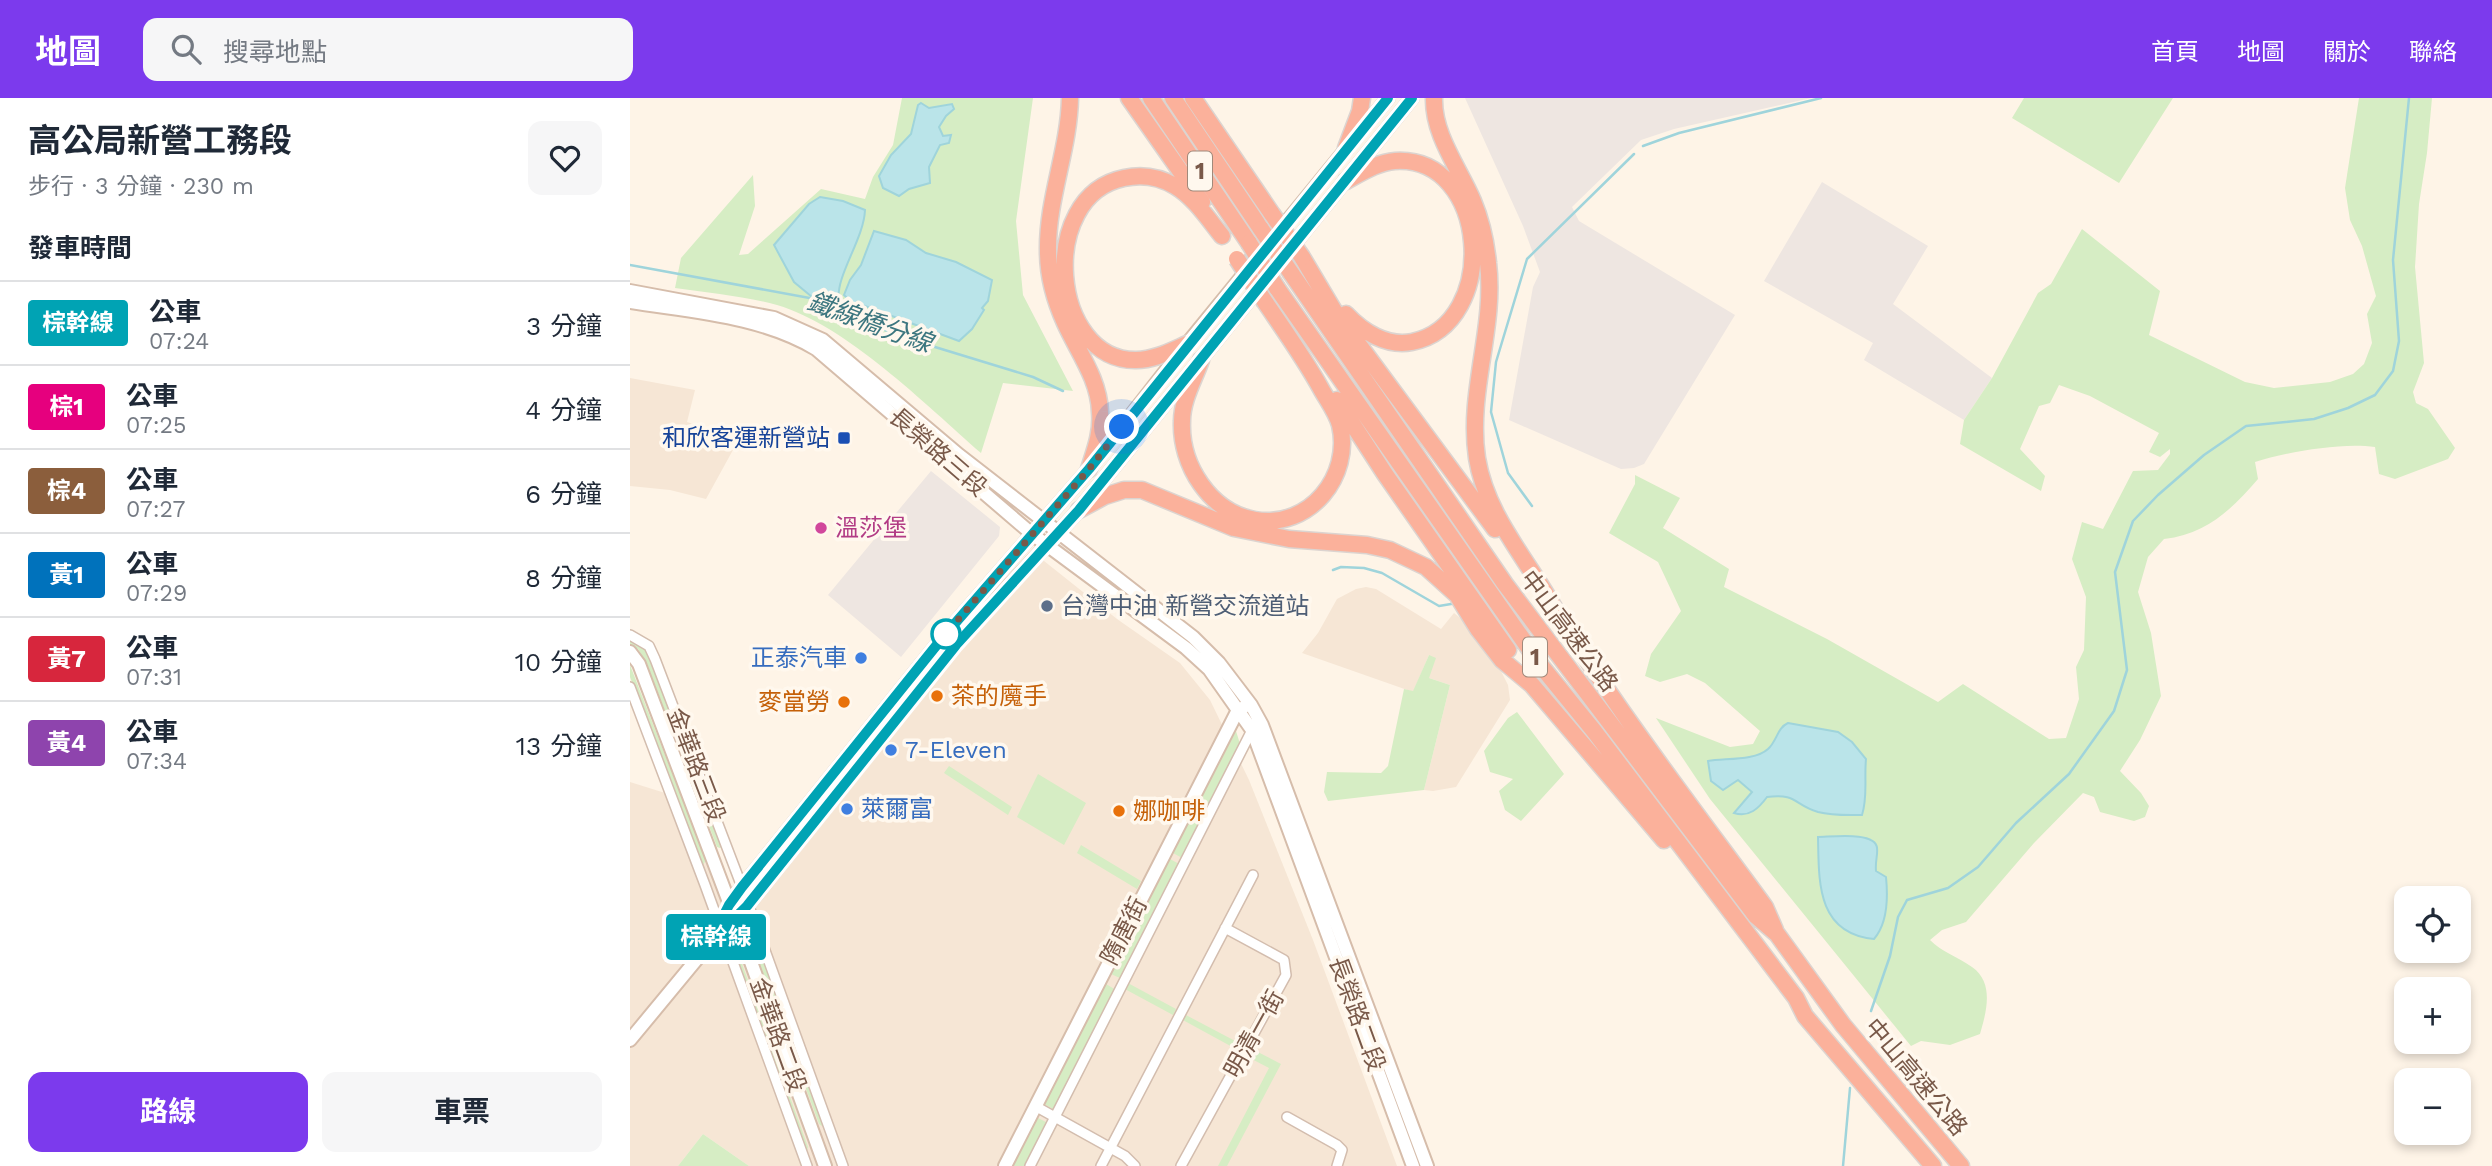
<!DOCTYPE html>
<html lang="zh-TW">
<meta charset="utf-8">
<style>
body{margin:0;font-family:"Work Sans","Noto Sans TC",sans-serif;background:#f6f6f7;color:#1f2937;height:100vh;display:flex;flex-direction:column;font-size:26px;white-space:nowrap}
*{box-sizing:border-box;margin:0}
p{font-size:23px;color:#747a83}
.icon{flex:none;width:38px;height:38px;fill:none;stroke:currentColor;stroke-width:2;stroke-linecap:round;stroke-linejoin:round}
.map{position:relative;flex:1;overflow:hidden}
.details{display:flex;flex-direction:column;background:#fff;width:630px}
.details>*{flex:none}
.badge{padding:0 14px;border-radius:5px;font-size:24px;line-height:46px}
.tools{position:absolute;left:1764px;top:788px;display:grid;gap:14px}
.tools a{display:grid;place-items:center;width:77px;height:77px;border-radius:14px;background:#fff;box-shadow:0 4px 10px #0003;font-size:35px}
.you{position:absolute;width:35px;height:35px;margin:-18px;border:5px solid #fff;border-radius:50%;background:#1a73e8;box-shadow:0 0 0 10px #1a73e833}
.map>.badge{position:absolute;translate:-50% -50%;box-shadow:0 0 0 4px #fff}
h2{padding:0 28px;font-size:26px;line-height:63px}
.round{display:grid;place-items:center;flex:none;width:74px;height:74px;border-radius:14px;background:#f6f6f7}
.head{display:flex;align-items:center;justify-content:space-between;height:119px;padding:0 28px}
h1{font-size:33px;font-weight:700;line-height:52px}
.button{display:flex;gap:14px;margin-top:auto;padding:14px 28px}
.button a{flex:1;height:80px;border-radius:14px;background:#7c3aed;color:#fff;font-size:28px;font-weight:700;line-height:80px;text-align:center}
.button a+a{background:#f6f6f7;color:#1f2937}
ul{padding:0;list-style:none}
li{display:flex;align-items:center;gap:21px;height:84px;padding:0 28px;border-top:2px solid #e0e1e3}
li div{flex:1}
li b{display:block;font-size:26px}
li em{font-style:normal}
li .badge{min-width:77px;font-weight:700;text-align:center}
header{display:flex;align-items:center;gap:42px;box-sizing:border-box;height:98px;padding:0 35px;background:#7c3aed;color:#fff}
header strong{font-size:33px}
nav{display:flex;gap:38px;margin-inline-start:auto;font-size:24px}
.search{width:490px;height:63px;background:#f6f6f7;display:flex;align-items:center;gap:18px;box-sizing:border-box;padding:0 24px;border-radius:14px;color:#747a83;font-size:26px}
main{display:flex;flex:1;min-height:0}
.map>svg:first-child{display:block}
.residential{fill:#f6e6d5}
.industrial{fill:#eee6e1}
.green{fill:#d6edc4}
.water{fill:#bae4e9;stroke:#9fd4db;stroke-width:2}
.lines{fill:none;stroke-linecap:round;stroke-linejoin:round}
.stream{stroke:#9fd4db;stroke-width:2.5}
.street-casing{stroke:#d3bdae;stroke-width:12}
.secondary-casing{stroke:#d6bdab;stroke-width:16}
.highway-casing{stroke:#dcd4d0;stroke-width:19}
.street{stroke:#fff;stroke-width:9}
.secondary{stroke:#fff;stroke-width:12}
.highway{stroke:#fbb19b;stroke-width:16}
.highway-bridge-casing{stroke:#dcd4d0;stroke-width:19;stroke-linecap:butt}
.highway-bridge{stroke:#fbb19b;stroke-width:16}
.line-casing{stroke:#fff;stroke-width:16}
.line{stroke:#00a3b4;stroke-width:10}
.walk{stroke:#795949;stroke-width:7;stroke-dasharray:0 12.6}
.transit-dot{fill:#1a4fb4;stroke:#fff8ee;stroke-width:2.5}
.hotel-dot{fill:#d1479c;stroke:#fff8ee;stroke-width:2.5}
.service-dot{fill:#5c6f8a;stroke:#fff8ee;stroke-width:2.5}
.stop-dot{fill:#fff;stroke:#00a3b4;stroke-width:3.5}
.shop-dot{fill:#3f7fe0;stroke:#fff8ee;stroke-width:2.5}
.food-dot{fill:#e8710a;stroke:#fff8ee;stroke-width:2.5}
.labels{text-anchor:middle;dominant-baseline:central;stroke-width:7;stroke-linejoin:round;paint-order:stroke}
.shield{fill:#fff8ee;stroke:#a1897a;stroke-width:2}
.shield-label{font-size:23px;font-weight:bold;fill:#795949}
.transit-label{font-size:24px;fill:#164399;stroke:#fff8ee;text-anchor:end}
.street-label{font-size:24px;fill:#795949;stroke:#fff8ee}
.hotel-label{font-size:24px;fill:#b23c85;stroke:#fff8ee;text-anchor:start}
.service-label{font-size:24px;fill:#4e5e75;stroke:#fff8ee;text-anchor:start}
.shop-label{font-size:24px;fill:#366cbe;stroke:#fff8ee;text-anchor:start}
.food-label{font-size:24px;fill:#c56008;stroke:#fff8ee;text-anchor:start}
.water-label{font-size:26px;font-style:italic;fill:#3c767f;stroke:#fff8ee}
</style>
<header>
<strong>地圖</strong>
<div class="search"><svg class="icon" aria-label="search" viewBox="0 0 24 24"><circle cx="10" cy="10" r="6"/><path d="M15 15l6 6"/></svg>搜尋地點</div>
<nav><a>首頁</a><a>地圖</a><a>關於</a><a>聯絡</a></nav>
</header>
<main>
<section class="details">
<div class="head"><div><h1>高公局新營工務段</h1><p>步行 · 3 分鐘 · 230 m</p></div><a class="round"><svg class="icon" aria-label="heart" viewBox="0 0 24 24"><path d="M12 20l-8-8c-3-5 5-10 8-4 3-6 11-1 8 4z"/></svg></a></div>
<h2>發車時間</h2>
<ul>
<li><span class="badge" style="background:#00a3b4;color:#fff">棕幹線</span><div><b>公車</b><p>07:24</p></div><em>3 分鐘</em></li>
<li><span class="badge" style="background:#e6007e;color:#fff">棕1</span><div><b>公車</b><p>07:25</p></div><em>4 分鐘</em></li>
<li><span class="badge" style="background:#8b5e3c;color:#fff">棕4</span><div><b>公車</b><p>07:27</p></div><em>6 分鐘</em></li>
<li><span class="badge" style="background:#0072bc;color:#fff">黃1</span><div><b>公車</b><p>07:29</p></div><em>8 分鐘</em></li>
<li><span class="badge" style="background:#d7263d;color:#fff">黃7</span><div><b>公車</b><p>07:31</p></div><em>10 分鐘</em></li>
<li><span class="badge" style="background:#8e44ad;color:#fff">黃4</span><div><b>公車</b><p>07:34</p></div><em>13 分鐘</em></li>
</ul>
<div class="button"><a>路線</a><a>車票</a></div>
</section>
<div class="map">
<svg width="1862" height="1068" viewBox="0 0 1862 1068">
<rect width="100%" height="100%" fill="#fef4e7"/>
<!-- residential -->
<path class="residential" d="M0 280 65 292 57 324 109 341 76 401 40 392 0 388Z
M409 459 487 521 550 565 580 602 619 682 683 842 767 1068H119L73 1036 48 1068H0V684L51 700 115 821 321 562Z
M736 489 746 491 811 531 824 515 844 531 862 555 878 587 880 602 826 689 803 693 794 692 820 587 799 580V557L783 594 672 555 688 535 707 501 726 491Z"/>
<!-- industrial -->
<path class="industrial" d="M835 0H1181L1044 31 1011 42 942 109 949 123 1105 217 1014 366 1004 370 991 371 879 322 903 189 910 174 893 128Z
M1192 84 1298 148 1263 206 1362 280 1334 322 1234 262 1243 245 1134 183Z
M301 373 370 429 369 438 271 559 198 497Z"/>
<!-- green -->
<path class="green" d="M272 0H403L386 123 393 197 443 293 373 285 351 355C296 307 216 227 147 207 114 198 79 195 45 190L51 160 123 77 125 108 109 157 118 156 191 91 235 101 243 79 263 47Z
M1394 0H1543L1489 85 1382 20Z
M1729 0H1802L1797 55 1789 106 1785 169 1794 265 1783 294 1786 305 1798 311 1825 350 1818 361 1765 381 1749 376 1745 349C1712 344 1657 354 1625 364L1628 381C1601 412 1577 436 1534 441L1518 459 1508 494 1521 535 1531 598 1510 642 1490 673 1511 695 1519 708 1515 719 1504 723 1470 714 1464 699 1453 695 1404 745 1336 824 1312 832 1300 842C1312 854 1328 859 1342 869 1365 885 1356 915 1350 936L1320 947 1291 943 1281 948 1080 701 1026 620 1100 649 1123 646 1130 633 1075 585 1057 576 1030 584 1015 578 1021 556 1051 513 1028 464 979 435 1005 386V377L1050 400 1033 430 1099 471 1094 489 1197 541 1308 604 1333 586 1419 641 1436 640 1449 601 1446 569 1454 552 1456 499 1442 461 1452 424 1473 431 1503 373 1528 372 1540 356V351L1530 359 1519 354 1529 335 1460 298 1429 287 1420 305 1409 308 1390 351 1415 378 1411 393 1330 346 1334 322 1362 280 1408 195 1421 186 1452 131 1530 193 1519 237 1615 284 1644 290 1700 284 1723 276 1734 266 1742 245 1737 216 1746 198 1732 148 1720 122 1715 90Z
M0 540 18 552 92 748 90 750 87 749 17 566 8 551 0 547Z
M799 557 806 560 799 580 820 587 794 692 698 703 694 694 697 674 751 675 758 668 774 591 783 593Z
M0 567 76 762 73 767 69 766 0 579Z
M887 614 934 676 891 723 875 712 869 693 883 681 860 674 854 653 878 620Z
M606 633 611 649 554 761 543 755Z
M319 668 382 709 378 717 314 675Z
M408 676 456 705 434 747 387 719Z
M451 747 511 783 507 791 447 755Z
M540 761 551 767 492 881 481 876Z
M120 826 194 1026 192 1028 189 1026 118 834Z
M104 850 107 852 178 1049 177 1053H175L102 852Z
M496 884 546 911 543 917 493 890Z
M476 886 486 892 425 1012 414 1006Z
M554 916 609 945 606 951 551 921Z
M618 949 651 966 597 1068H588L639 970 614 957Z
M408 1020 418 1025 396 1068H383Z
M73 1036 119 1068H48Z"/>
<!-- water -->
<path class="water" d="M291 5 299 10 322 6 324 11 316 18 309 29 313 38 321 37 319 45 310 47 299 69 300 85 279 91 269 98 253 90 249 78 261 57 281 36 288 7Z
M190 99 213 103 235 112C234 141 205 179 209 202L198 195 182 199 164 184 144 147 179 106Z
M244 133 276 142 296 155 326 164 362 182 358 203 352 210 354 212 342 231 329 243 235 208 223 206 214 197 220 182 231 167Z
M1158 625 1208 634 1222 644 1236 661C1234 680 1238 699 1232 717 1218 717 1203 718 1188 714 1164 707 1167 695 1137 699 1129 710 1119 720 1104 715L1122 694 1108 682 1093 692 1081 683 1078 663C1095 660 1125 663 1138 651 1147 643 1147 630 1158 625Z
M1188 739C1201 739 1246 733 1247 750 1248 757 1245 763 1246 773L1256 779C1258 799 1258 825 1244 841 1186 835 1189 783 1188 739Z"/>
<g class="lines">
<!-- stream -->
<path class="stream" d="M1013 48 1049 35 1191 0
M0 167 185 201 269 238 403 279 433 293
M902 408 878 375 861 314 866 264 897 161 1004 56
M703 472 711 469 734 470 752 475 809 508 827 505
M1241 913 1260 858 1268 819 1277 802 1318 790 1348 769 1386 725 1439 676 1484 613 1497 572 1485 474 1503 423 1528 397 1574 357 1616 328 1684 321 1718 310 1745 297 1763 273 1769 243 1763 162 1779 0
M1213 1068 1220 990"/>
<defs>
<path id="street" d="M0 537 19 548 25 561 112 789 213 1068
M0 589 75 787 177 1068
M405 1008 495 1058 505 1068
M657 1019 707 1047 712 1052 707 1068
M400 1068 623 630
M471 1068 623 777
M551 1068 656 877 654 862 595 830"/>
<path id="secondary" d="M0 193 144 220 193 242 329 357 563 539 589 565 621 607 632 627 797 1068
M0 204C62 214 131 218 186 251L402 436 556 550 579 571 622 632 783 1068
M0 554 9 566 105 820 195 1068
M89 837 117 808 325 547 449 412 782 0
M0 942 81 844 99 807 112 789 314 538 459 371 557 246 758 0
M375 1068 608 612 614 609"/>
<path id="highway" d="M440 0C439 52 417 101 418 153 418 178 425 203 435 225 448 254 469 281 470 314 472 334 465 352 459 371
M499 0 572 104
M521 0 619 145
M543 0 631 131
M563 0 642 116
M804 0C803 37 829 70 843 103 851 122 856 145 858 165 866 230 837 294 847 360 856 415 892 455 919 501 983 608 1061 708 1135 809L1145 832
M716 50 730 13 732 0
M716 83C731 75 748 64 765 63 859 57 871 226 782 244 757 249 733 234 716 216
M672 159 706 216 865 431
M661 175 875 486 1126 818 1147 836 1213 927 1331 1068
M647 190 912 569 964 633 1166 900 1175 918 1303 1068
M557 246C541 253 524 262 506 262 421 263 406 98 494 80 512 76 528 78 545 88 564 99 579 122 592 138
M571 262C564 282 552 302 552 323 550 367 580 414 625 422 680 431 722 378 710 327 706 313 697 302 690 289 674 260 654 232 635 204
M707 302 755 376 878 552
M449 412 475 398 494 392H512L604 430 659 441 737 447 760 452 796 469 827 497 848 531 872 562 902 587 1034 742"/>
</defs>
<!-- street casing -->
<use href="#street" class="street-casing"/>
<!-- secondary casing -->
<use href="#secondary" class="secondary-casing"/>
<!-- highway casing -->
<use href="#highway" class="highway-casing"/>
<!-- street -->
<use href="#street" class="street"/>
<!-- secondary -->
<use href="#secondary" class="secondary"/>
<!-- highway -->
<use href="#highway" class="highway"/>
<defs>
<path id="highway-bridge" d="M642 116 672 159
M631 131 661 175
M619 145 647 190
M607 161 635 204"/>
</defs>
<!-- highway-bridge casing -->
<use href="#highway-bridge" class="highway-bridge-casing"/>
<!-- highway-bridge -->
<use href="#highway-bridge" class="highway-bridge"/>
</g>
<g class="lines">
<defs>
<path id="line" d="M758 0 459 371 314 538 112 789 99 807 80 844 117 808 326 547 449 412 782 0"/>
</defs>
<!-- line casing -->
<use href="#line" class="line-casing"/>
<!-- line -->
<use href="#line" class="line"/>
<!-- walk -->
<path class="walk" d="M316 536 314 538 459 371 492 329"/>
</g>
<!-- markers -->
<rect class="transit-dot" x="207" y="333" width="14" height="14" rx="3.5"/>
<circle class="hotel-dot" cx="191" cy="430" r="7"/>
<circle class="service-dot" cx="417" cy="508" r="7"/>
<circle class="stop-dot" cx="316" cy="536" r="14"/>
<g class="shop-dot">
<circle cx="231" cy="560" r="7"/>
<circle cx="261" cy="652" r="7"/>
<circle cx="217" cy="711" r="7"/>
</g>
<g class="food-dot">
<circle cx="307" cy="598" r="7"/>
<circle cx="214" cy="604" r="7"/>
<circle cx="489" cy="713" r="7"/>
</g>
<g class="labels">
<!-- shield labels -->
<g class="shield">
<rect x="558" y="53.5" width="24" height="39" rx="5"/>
<rect x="893" y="539.5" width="24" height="39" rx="5"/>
</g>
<g class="shield-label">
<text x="570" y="73">1</text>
<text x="905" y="559">1</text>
</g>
<!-- transit labels -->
<g class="transit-label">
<text x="200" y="340">和欣客運新營站</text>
</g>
<!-- street labels -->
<g class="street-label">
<text transform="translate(308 354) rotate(41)">長榮路三段</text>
<text transform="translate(939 533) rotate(53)">中山高速公路</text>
<text transform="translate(66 667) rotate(69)">金華路三段</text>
<text transform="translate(494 833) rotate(-63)">隋唐街</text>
<text transform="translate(727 916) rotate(70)">長榮路二段</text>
<text transform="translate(624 936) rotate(-61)">明清一街</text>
<text transform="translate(148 937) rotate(70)">金華路二段</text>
<text transform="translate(1286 979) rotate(50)">中山高速公路</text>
</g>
<!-- hotel labels -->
<g class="hotel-label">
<text x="205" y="430">溫莎堡</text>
</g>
<!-- service labels -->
<g class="service-label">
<text x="431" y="508">台灣中油 新營交流道站</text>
</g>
<!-- shop labels -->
<g class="shop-label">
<text x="217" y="560" text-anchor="end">正泰汽車</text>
<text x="275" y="652">7-Eleven</text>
<text x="231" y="711">萊爾富</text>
</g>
<!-- food labels -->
<g class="food-label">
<text x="321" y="598">茶的魔手</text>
<text x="200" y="604" text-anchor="end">麥當勞</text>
<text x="503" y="713">娜咖啡</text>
</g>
<!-- water labels -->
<g class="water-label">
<text transform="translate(240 224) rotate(20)">鐵線橋分線</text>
</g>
</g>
</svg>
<div class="tools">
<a><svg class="icon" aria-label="locate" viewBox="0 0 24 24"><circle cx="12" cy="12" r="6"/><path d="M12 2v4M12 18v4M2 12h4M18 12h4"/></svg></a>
<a>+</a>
<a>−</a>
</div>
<div class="you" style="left:492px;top:329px"></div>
<b class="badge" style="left:86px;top:839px;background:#00a3b4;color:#fff">棕幹線</b>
</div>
</main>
